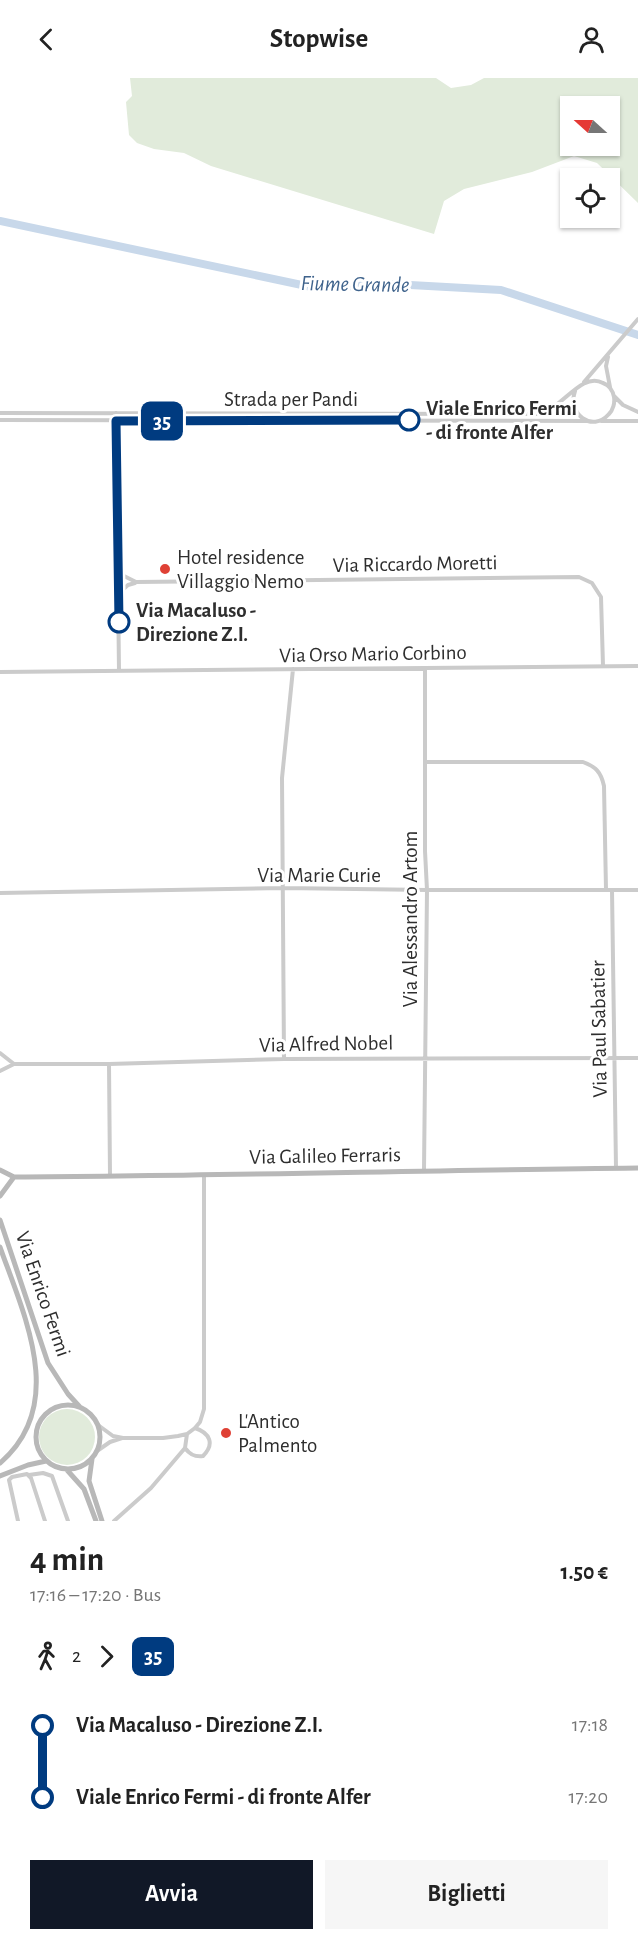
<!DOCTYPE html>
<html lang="it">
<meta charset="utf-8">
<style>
body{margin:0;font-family:"Alegreya Sans",sans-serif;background:#f6f6f6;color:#222;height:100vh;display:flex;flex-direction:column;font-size:22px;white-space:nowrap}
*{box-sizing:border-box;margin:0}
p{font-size:20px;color:#767676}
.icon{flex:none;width:33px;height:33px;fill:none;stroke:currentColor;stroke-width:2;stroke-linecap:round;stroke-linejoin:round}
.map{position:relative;height:1443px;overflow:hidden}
.sheet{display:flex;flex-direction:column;background:#fff;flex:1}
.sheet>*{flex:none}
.badge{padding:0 12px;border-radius:9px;font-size:21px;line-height:39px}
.needle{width:39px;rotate:291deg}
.tools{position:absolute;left:560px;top:18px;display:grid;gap:12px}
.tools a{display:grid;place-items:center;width:60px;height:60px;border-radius:0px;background:#fff;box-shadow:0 2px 4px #0004;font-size:30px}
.map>.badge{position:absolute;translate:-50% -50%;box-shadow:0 0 0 3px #fff}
.legs{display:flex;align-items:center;gap:9px;height:66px;padding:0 30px;font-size:20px}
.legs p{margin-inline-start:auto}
.head{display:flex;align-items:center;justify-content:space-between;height:102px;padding:0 30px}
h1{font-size:33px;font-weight:700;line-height:45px}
.primary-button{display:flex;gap:12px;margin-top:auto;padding:12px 30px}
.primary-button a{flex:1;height:69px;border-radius:0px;background:#111827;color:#fff;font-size:24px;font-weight:700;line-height:69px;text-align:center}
.primary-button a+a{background:#f6f6f6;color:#222}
ul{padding:0 30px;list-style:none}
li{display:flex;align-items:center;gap:21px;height:72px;font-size:22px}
li i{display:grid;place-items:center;width:9px;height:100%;margin:0 8px;background:currentColor}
li i::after{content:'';width:15px;height:15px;margin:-8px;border:4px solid;border-radius:50%;background:#fff}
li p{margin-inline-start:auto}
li:first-child i{background:linear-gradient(#0000 50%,currentColor 0)}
li:last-child i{background:linear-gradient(currentColor 50%,#0000 0)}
header{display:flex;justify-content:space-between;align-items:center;height:78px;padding:0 30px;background:#fff;font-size:27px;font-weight:700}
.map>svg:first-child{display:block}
.green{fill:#e1ebdb;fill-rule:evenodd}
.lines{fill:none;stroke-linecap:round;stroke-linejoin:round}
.river{stroke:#c8d8ea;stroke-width:8}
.street{stroke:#cbcbcb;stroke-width:4}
.secondary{stroke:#b8b8b8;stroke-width:5}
.line-1-casing{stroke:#fff;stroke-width:14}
.line-1{stroke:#003b80;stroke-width:9}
.stop-1-dot{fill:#fff;stroke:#003b80;stroke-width:3}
.poi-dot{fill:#df4135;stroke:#fff;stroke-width:2}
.labels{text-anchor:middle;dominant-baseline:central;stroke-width:6;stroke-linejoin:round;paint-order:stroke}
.street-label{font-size:21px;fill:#2e2e2e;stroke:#fff}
.stop-label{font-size:21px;font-weight:bold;fill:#2e2e2e;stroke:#fff;text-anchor:start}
.poi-label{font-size:21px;fill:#2e2e2e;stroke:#fff;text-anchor:start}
.water-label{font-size:22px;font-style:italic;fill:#3f638c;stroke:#fff}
</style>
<header><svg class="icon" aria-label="back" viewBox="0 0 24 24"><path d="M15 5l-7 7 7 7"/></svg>Stopwise<svg class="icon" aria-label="person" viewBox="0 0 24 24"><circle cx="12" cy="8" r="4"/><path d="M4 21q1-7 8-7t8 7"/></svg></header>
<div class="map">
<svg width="638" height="1443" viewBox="0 0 638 1443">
<rect width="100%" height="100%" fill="#fff"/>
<!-- green -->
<path class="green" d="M130 0H436L451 10 471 7 484 0H638V125L597 85 574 78 532 94 464 111 444 123 434 156 211 88 184 75 154 71 137 65 129 57 126 24 132 18ZM570 28H609V68H570Z
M39 1359a28 28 0 1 1 56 0a28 28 0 1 1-56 0Z"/>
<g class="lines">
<!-- river -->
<path class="river" d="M0 143 316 210 392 206 501 212 638 257"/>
<!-- street -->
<path class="street" d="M608 279 606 288 610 309
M584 304 638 241
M614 318 623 327 638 334
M0 335 541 336C562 330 582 293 603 305 609 307 613 313 614 319 615 325 613 332 609 336 592 355 567 336 575 313
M116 335 119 593
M0 342 587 343
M601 343H638
M118 495 136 504 579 499 592 505 601 519 603 588
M119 515 128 507 135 505
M0 594 638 588
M425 684H583C596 689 601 694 604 708L606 812
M612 812 616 1090
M0 815 284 810 427 812H638
M0 975 14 986
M284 981 282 700 293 591
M109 986 110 1098
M0 993 14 986H109L284 981 638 980
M424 1092 427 812 425 773V590
M98 1347 113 1358 123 1360H163L178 1358 187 1356 195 1350 200 1344 204 1331V1098
M185 1370C190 1377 195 1379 203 1378 215 1366 210 1355 195 1350
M97 1373 110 1364 122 1360
M29 1397 43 1395 52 1398 68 1443
M18 1443 9 1402 12 1399 27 1396 31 1400 45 1443
M114 1443 151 1410 185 1370 187 1356"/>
<!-- secondary -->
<path class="secondary" d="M0 1092 14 1099C222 1098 430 1092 638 1090
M0 1118 14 1099
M0 1142 48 1285 68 1316 79 1328
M0 1169C24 1237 68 1327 0 1385
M36 1359a32 32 0 1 1 64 0a32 32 0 1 1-64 0Z
M92 1381 89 1403 102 1443
M67 1392 84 1411 96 1443
M0 1398 28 1387 46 1383"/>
</g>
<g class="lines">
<defs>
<path id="line-1" d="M119 544 116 343 409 342"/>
</defs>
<!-- line-1 casing -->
<use href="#line-1" class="line-1-casing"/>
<!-- line-1 -->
<use href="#line-1" class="line-1"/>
</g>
<!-- markers -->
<g class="stop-1-dot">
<circle cx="409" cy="342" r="10"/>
<circle cx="119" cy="544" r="10"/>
</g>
<g class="poi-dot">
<circle cx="165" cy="491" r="6"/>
<circle cx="226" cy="1355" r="6"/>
</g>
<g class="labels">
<!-- street labels -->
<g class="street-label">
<text x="291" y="321">Strada per Pandi</text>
<text transform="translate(415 486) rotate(-1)">Via Riccardo Moretti</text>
<text transform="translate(373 576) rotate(-1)">Via Orso Mario Corbino</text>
<text x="319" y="797">Via Marie Curie</text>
<text transform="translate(410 841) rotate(-90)">Via Alessandro Artom</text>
<text transform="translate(599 951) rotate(-91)">Via Paul Sabatier</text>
<text transform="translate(326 966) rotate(-1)">Via Alfred Nobel</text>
<text transform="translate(325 1078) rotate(-1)">Via Galileo Ferraris</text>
<text transform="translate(43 1216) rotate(71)">Via Enrico Fermi</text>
</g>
<!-- stop labels -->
<g class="stop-label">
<text x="426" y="330">Viale Enrico Fermi<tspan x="426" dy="24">- di fronte Alfer</tspan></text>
<text x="136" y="532">Via Macaluso -<tspan x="136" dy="24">Direzione Z.I.</tspan></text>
</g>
<!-- poi labels -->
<g class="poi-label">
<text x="177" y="479">Hotel residence<tspan x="177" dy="24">Villaggio Nemo</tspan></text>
<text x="238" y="1343">L'Antico<tspan x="238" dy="24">Palmento</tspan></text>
</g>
<!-- water labels -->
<g class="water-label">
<text transform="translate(355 206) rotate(1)">Fiume Grande</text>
</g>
</g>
</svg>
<div class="tools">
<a><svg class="needle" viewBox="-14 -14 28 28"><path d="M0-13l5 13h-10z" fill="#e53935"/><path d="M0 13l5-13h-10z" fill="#767676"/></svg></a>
<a><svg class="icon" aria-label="locate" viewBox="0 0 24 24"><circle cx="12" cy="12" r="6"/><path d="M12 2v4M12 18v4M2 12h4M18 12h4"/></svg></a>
</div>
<b class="badge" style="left:162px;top:343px;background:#003b80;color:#fff">35</b>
</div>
<section class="sheet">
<div class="head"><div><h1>4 min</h1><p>17:16 – 17:20 · Bus</p></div><b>1.50 €</b></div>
<div class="legs"><svg class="icon" aria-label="walk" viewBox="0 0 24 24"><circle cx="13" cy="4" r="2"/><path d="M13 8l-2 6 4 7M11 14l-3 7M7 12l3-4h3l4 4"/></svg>2<svg class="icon" aria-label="forward" viewBox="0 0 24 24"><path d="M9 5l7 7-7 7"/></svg><b class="badge" style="background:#003b80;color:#fff">35</b></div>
<ul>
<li><i style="color:#003b80"></i><b>Via Macaluso - Direzione Z.I.</b><p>17:18</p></li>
<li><i style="color:#003b80"></i><b>Viale Enrico Fermi - di fronte Alfer</b><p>17:20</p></li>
</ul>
<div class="primary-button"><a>Avvia</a><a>Biglietti</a></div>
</section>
